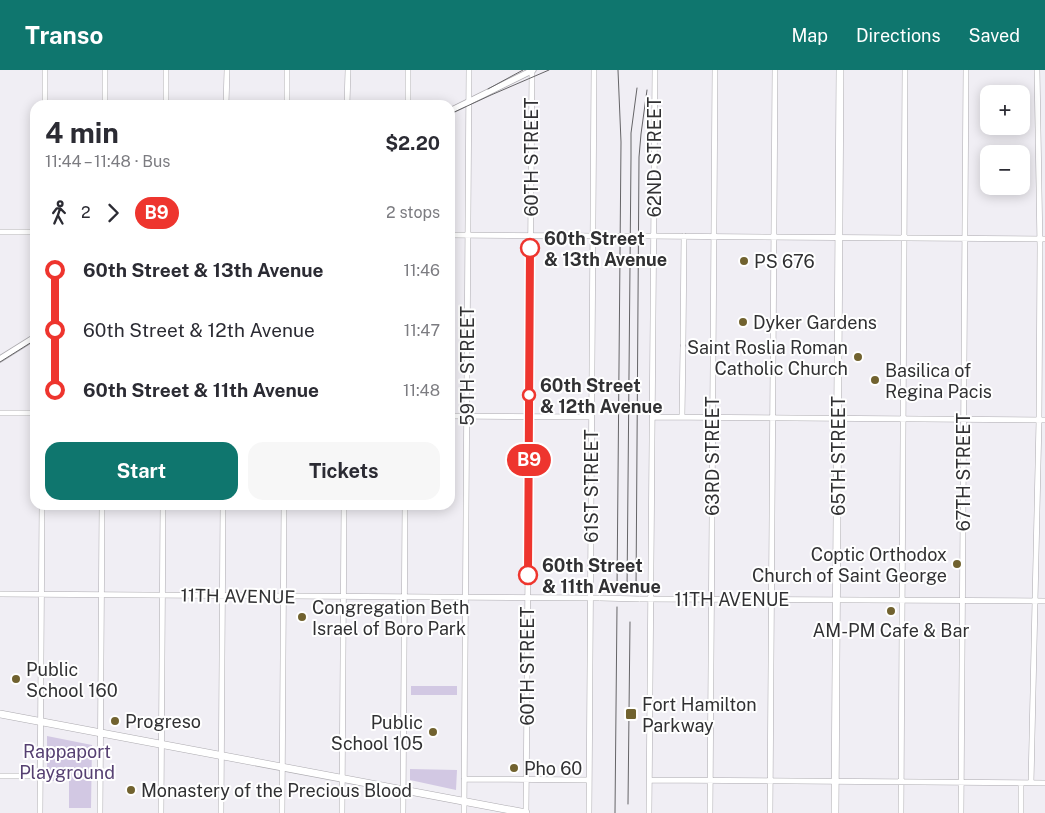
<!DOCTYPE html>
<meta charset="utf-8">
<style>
body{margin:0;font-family:"Public Sans",sans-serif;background:#f7f7f7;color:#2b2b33;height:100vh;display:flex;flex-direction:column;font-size:19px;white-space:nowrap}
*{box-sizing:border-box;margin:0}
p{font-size:16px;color:#7c7c81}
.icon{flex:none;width:28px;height:28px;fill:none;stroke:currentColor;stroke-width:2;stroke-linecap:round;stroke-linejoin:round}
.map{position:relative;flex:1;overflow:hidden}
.panel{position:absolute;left:30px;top:30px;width:425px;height:410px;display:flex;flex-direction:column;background:#fff;border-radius:15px;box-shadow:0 2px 12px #0003}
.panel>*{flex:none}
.badge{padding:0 10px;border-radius:16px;font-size:18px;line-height:32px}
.tools{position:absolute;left:980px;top:15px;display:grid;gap:10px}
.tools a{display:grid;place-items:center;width:50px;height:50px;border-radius:10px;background:#fff;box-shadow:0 2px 12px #0003;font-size:25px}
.map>.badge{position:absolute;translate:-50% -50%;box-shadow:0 0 0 2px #fff}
.legs{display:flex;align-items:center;gap:8px;height:55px;padding:0 15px;font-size:16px}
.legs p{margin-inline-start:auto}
.summary{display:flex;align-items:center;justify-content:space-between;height:85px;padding:0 15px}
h1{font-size:28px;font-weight:700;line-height:38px}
.action{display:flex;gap:10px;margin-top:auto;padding:10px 15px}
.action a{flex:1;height:58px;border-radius:15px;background:#0f766e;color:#fff;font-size:20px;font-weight:700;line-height:58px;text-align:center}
.action a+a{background:#f7f7f7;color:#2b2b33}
ul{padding:0 15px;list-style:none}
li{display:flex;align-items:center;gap:18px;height:60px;font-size:19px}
li i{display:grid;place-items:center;width:8px;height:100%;margin:0 6px;background:currentColor}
li i::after{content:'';width:12px;height:12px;margin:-6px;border:4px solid;border-radius:50%;background:#fff}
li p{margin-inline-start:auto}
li:first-child i{background:linear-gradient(#0000 50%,currentColor 0)}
li:last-child i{background:linear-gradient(currentColor 50%,#0000 0)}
header{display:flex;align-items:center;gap:30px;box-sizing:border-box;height:70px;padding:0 25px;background:#0f766e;color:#fff}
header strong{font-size:24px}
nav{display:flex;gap:28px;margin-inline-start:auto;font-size:18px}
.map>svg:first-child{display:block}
.green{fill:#d2c8e3}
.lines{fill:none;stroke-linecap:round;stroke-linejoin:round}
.minor-casing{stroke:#acaaaf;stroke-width:6}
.tertiary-casing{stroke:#acaaaf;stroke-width:7}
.secondary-casing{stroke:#acaaaf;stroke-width:8}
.minor{stroke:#fff;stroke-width:5}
.tertiary{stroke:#fff;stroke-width:5.5}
.secondary{stroke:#fff;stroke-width:7}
.rail{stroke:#656467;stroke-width:1}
.minor-bridge-casing{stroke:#acaaaf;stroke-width:6;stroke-linecap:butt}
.minor-bridge{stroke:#fff;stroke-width:5}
.line-1-casing{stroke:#fff;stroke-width:11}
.line-1{stroke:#ee352e;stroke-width:8}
.stop-1-dot{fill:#fff;stroke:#ee352e;stroke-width:2.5}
.poi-dot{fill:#71622f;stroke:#fff;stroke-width:2}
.labels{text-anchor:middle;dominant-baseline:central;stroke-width:4;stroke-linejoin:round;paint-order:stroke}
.street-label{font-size:18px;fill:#313133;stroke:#fff}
.stop-label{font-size:18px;font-weight:bold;fill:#313133;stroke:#fff;text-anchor:start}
.poi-label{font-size:18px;fill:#313133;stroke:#fff;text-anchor:start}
.park-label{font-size:18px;fill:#564072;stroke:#fff}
</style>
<header>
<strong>Transo</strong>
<nav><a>Map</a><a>Directions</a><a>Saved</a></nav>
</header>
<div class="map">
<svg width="1045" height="743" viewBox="0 0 1045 743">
<rect width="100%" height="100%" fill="#f0eef4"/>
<!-- green -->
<path class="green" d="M411 616H457V625H411Z
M47 666 92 675 91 738H69V711H47Z
M410 699 457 700 456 720 410 710Z"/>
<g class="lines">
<defs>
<path id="minor" d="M45 35V0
M105 35V0
M166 35V0
M226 35 227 0
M287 35V0
M347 35 348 0
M408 35V0
M0 162H35
M450 165 601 166
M645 166 1045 169
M683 274 684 166
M0 343H35
M450 346 591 347
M652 347 1045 350
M682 347 683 277
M0 524 600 528
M639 529 1045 531
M0 706H40
M464 709 589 710
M650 710 1045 713
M1031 713 1039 350 1040 177 1037 0
M40 743 42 435
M100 743 102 435
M161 743 163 435
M221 743 223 435
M282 743 284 435
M342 743 344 435
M403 743 405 435
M464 743 469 0
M526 743 532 0
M589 743 594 0
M649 743 655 0
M710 743 715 0
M770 743 775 0
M901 743 905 0
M961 743 966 0
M1021 743V713"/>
<path id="tertiary" d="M450 41 533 0
M0 289 35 267"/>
<path id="secondary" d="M0 644 526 743
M835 743 840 0"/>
</defs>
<!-- minor casing -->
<use href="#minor" class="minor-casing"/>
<!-- tertiary casing -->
<use href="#tertiary" class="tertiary-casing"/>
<!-- secondary casing -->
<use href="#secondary" class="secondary-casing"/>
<!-- minor -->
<use href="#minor" class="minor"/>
<!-- tertiary -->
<use href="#tertiary" class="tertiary"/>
<!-- secondary -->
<use href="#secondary" class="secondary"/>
<!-- rail -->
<path class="rail" d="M488 19 523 0
M450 44 491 25 549 0
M0 292 35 270
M617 521 621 72 618 0
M627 522 631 87V63L637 18
M636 522 639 87 641 64 647 20
M628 734 630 552
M615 743 617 537"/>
<defs>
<path id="minor-bridge" d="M601 166H645
M600 528 639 529"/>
</defs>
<!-- minor-bridge casing -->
<use href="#minor-bridge" class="minor-bridge-casing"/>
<!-- minor-bridge -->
<use href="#minor-bridge" class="minor-bridge"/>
</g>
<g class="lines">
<defs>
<path id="line-1" d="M528 505 530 178"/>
</defs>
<!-- line-1 casing -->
<use href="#line-1" class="line-1-casing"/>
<!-- line-1 -->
<use href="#line-1" class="line-1"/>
</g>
<!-- markers -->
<g class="stop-1-dot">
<circle cx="530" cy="178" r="9"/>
<circle cx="529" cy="325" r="6"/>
<circle cx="528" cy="505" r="9"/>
</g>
<g class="poi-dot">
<circle cx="744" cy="191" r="5"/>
<circle cx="743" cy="252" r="5"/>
<circle cx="858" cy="287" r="5"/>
<circle cx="875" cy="310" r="5"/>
<circle cx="957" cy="494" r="5"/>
<circle cx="891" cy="541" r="5"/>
<circle cx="302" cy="547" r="5"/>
<circle cx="16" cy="609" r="5"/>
<rect x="625" y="638" width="12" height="12" rx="2.5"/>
<circle cx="115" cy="651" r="5"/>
<circle cx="433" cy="662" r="5"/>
<circle cx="514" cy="698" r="5"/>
<circle cx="131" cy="720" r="5"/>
</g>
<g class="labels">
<!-- street labels -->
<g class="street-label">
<text transform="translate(531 87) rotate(-90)">60TH STREET</text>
<text transform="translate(654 87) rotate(-90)">62ND STREET</text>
<text transform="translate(467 296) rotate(-90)">59TH STREET</text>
<text transform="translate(712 386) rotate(-90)">63RD STREET</text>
<text transform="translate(838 386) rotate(-90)">65TH STREET</text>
<text transform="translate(963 402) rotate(-90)">67TH STREET</text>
<text transform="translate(591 416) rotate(-90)">61ST STREET</text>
<text transform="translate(238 526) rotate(1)">11TH AVENUE</text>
<text x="732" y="529">11TH AVENUE</text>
<text transform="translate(527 596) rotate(-90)">60TH STREET</text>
</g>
<!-- stop labels -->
<g class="stop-label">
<text x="544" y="168">60th Street<tspan x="544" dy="21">&amp; 13th Avenue</tspan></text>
<text x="540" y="315">60th Street<tspan x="540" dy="21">&amp; 12th Avenue</tspan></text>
<text x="542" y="495">60th Street<tspan x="542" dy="21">&amp; 11th Avenue</tspan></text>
</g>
<!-- poi labels -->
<g class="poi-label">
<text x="754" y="191">PS 676</text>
<text x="753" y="252">Dyker Gardens</text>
<text x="848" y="277" text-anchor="end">Saint Roslia Roman<tspan x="848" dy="21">Catholic Church</tspan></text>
<text x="885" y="300">Basilica of<tspan x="885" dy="21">Regina Pacis</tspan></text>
<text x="947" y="484" text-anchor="end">Coptic Orthodox<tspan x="947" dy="21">Church of Saint George</tspan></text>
<text x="312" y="537">Congregation Beth<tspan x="312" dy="21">Israel of Boro Park</tspan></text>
<text x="891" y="560" text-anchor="middle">AM-PM Cafe &amp; Bar</text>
<text x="26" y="599">Public<tspan x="26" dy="21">School 160</tspan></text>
<text x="642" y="634">Fort Hamilton<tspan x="642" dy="21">Parkway</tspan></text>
<text x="125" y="651">Progreso</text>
<text x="423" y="652" text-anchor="end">Public<tspan x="423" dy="21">School 105</tspan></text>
<text x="524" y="698">Pho 60</text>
<text x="141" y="720">Monastery of the Precious Blood</text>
</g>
<!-- park labels -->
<g class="park-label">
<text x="67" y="681">Rappaport<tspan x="67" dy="21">Playground</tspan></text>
</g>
</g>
</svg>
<div class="tools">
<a>+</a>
<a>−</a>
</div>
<b class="badge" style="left:529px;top:390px;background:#ee352e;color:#fff">B9</b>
<section class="panel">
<div class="summary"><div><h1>4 min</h1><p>11:44 – 11:48 · Bus</p></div><b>$2.20</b></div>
<div class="legs"><svg class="icon" aria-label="walk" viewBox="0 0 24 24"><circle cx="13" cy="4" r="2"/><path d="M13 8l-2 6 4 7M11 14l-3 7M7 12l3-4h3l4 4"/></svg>2<svg class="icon" aria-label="forward" viewBox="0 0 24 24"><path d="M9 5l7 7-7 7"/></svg><b class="badge" style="background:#ee352e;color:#fff">B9</b><p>2 stops</p></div>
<ul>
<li><i style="color:#ee352e"></i><b>60th Street &amp; 13th Avenue</b><p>11:46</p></li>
<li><i style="color:#ee352e"></i><span>60th Street &amp; 12th Avenue</span><p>11:47</p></li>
<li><i style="color:#ee352e"></i><b>60th Street &amp; 11th Avenue</b><p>11:48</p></li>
</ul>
<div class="action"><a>Start</a><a>Tickets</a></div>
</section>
</div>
